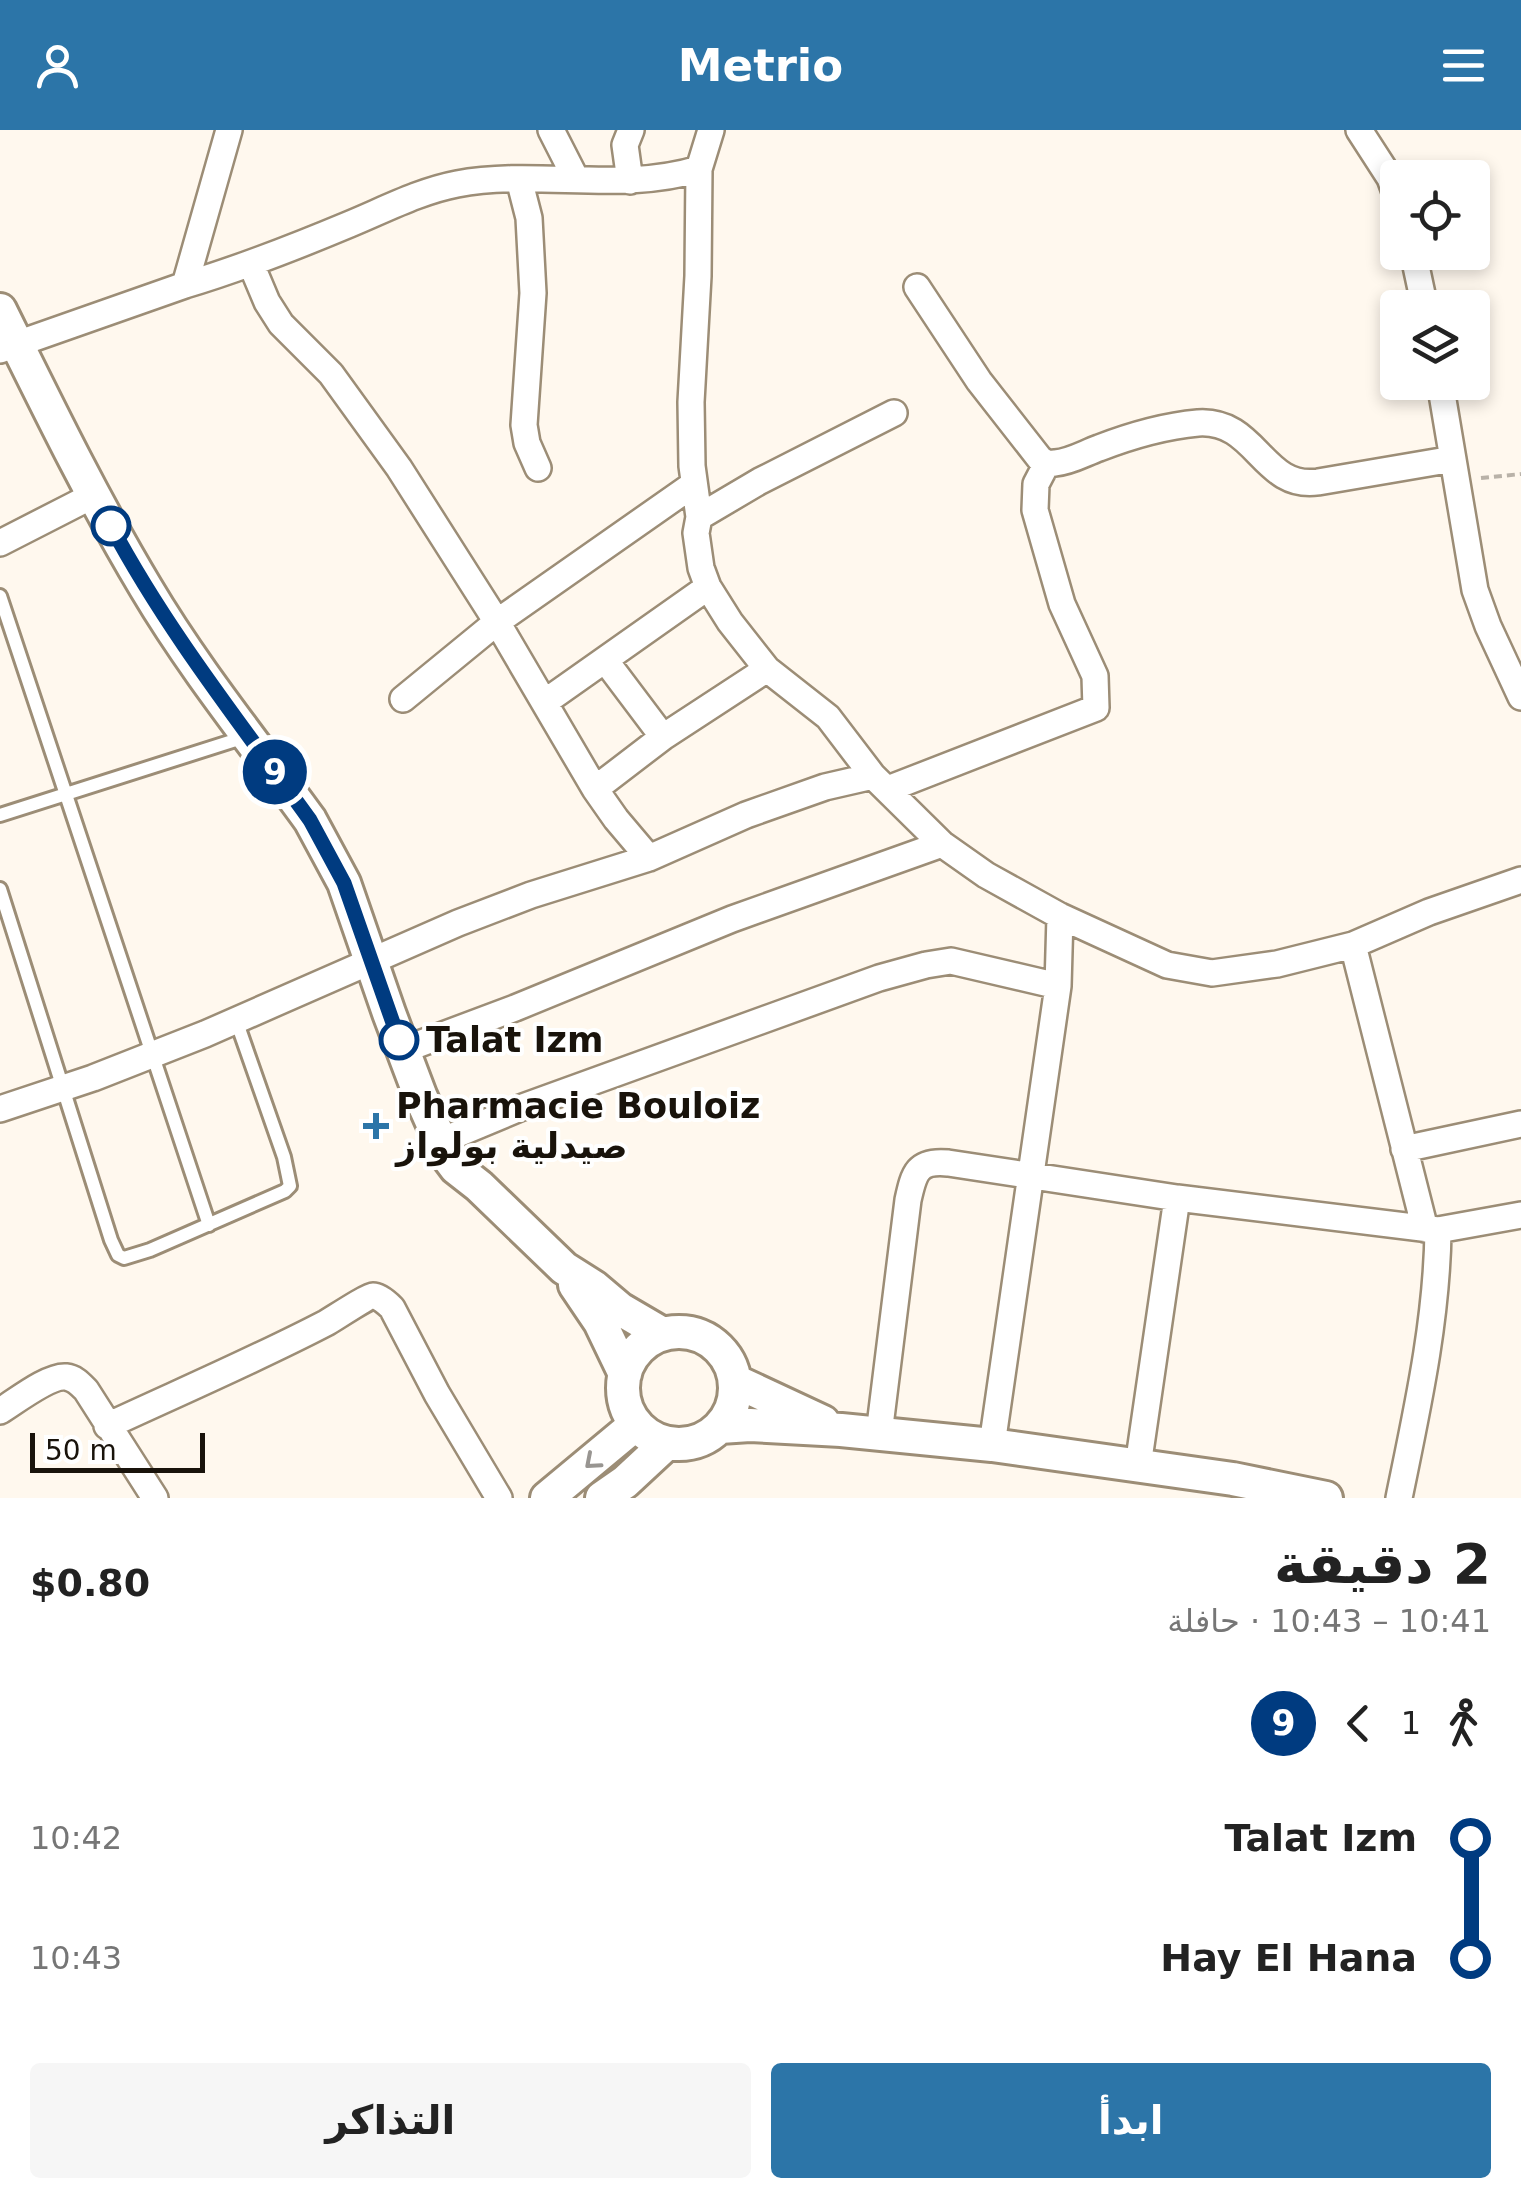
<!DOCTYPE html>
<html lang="ar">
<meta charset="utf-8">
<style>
body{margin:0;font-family:"DejaVu Sans",Cairo,sans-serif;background:#f6f6f6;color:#222;direction:rtl;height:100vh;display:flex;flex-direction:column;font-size:38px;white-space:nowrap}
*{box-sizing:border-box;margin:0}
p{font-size:32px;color:#767676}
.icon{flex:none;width:55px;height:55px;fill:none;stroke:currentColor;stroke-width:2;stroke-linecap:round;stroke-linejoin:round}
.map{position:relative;height:1368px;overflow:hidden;direction:ltr}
.details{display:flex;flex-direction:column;background:#fff;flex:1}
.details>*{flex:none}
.badge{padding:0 20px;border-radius:32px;font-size:35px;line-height:65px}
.tools{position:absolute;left:1380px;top:30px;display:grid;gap:20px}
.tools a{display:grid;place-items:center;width:110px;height:110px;border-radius:10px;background:#fff;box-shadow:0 5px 15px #0003;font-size:50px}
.scale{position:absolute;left:30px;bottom:25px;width:175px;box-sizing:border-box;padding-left:10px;border:5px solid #19130b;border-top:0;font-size:28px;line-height:35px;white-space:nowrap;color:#19130b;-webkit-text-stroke:8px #fff;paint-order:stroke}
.map>.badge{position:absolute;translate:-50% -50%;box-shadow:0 0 0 5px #fff}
.legs{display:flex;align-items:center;gap:15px;height:110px;padding:0 30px;font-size:32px}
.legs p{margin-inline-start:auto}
.overview{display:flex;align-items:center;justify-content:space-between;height:170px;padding:0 30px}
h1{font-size:55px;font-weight:600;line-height:75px}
.primary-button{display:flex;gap:20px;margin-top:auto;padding:20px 30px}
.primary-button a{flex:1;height:115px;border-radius:10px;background:#2c75a8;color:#fff;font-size:40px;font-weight:600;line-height:115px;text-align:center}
.primary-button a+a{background:#f6f6f6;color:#222}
ul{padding:0 30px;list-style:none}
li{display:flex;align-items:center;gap:35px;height:120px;font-size:38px}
li i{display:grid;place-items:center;width:15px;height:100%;margin:0 12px;background:currentColor}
li i::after{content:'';width:25px;height:25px;margin:-12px;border:8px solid;border-radius:50%;background:#fff}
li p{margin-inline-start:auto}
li:first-child i{background:linear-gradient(#0000 50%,currentColor 0)}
li:last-child i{background:linear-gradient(currentColor 50%,#0000 0)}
header{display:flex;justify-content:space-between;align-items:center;height:130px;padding:0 30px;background:#2c75a8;color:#fff;font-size:45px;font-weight:600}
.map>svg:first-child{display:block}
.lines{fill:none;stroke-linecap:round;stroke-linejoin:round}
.service-casing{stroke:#9c8d76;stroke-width:18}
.minor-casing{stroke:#9c8d76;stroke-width:30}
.tertiary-casing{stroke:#9c8d76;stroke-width:38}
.path{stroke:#b9b2a8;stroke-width:4;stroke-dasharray:8 5;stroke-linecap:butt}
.service{stroke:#fff;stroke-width:12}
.minor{stroke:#fff;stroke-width:25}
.tertiary{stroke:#fff;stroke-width:32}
.oneway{stroke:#989591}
.line-1-casing{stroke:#fff;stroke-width:22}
.line-1{stroke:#003b80;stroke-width:15}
.stop-1-dot{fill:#fff;stroke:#003b80;stroke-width:5}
.poi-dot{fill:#2c75a8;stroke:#fff;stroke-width:4}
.labels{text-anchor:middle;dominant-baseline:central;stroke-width:8;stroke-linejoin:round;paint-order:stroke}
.stop-label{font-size:35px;font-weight:bold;fill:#19130b;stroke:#fff;text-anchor:start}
.poi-label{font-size:35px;font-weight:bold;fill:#19130b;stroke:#fff;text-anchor:start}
</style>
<header><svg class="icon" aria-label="menu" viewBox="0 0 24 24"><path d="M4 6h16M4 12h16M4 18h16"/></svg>Metrio<svg class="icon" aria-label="person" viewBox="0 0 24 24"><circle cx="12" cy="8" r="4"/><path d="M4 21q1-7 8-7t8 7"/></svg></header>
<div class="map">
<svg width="1521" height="1368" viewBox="0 0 1521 1368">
<rect width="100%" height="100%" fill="#fff8ee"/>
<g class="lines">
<defs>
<path id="service" d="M0 466 209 1095
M0 685 245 607
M0 759 111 1110 118 1125 124 1128 150 1120 285 1061 290 1056 284 1027 236 890"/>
<path id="minor" d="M551 0 576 49
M711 0 699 39 698 146 691 272 692 336 699 387 696 403 701 438 708 457 730 492 767 539 828 587 873 646 942 714 986 745 1060 786 1167 835 1212 843 1277 834 1353 815 1429 782 1521 750
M1359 0 1390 48 1398 70
M519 49 529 88 533 163 524 295 527 313 538 338
M630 51 625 15 631 0
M1413 122 1425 178
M251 134 267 172 281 194 331 244 399 338 497 492 595 659 616 689 649 728
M185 155C242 138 295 117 350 94 384 80 420 61 457 54 537 39 620 63 699 39
M917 157 979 251 1040 329C1047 333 1046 334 1055 333 1070 332 1085 323 1099 318 1130 306 1165 296 1198 293 1257 289 1262 360 1318 352L1453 329
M0 220 185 155 229 0
M1440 252 1475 460 1488 496 1521 567
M699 387 760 351 894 283
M0 413 94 365
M403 569 497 492 694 354
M545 572 708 457
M663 607 767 539
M595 659 663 607 605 530
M888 659 1096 578 1095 546 1062 474 1035 380 1036 354 1047 333
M1353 815 1425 1099
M403 920 515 878 732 789 942 714
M0 979 93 948 205 904 458 793 531 765 649 728 746 685 825 657 873 646
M441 1011 520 978 879 848 926 835 951 831 1058 856
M1404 1019 1521 994
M0 1281C15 1272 49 1245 66 1247 75 1248 80 1254 86 1260L155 1368
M107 1296C180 1262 255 1230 326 1193 333 1189 368 1166 373 1166 379 1166 387 1173 392 1178L437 1264 499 1368
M879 1304 908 1070C914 1043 917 1030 948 1033L1177 1068 1438 1100 1521 1085
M992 1315 1058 856 1060 786
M1138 1336 1177 1068
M1399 1368C1417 1280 1437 1191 1438 1100"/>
<path id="tertiary" d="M0 180C46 273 92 368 146 458 194 539 255 614 310 690L344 753 389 883 420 965 447 1026 456 1038 479 1056 564 1138 594 1157 620 1179 661 1203
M575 1155 600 1192 625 1244
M623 1258a56 56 0 1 1 112 0a56 56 0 1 1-112 0Z
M735 1251 823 1292
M720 1297 750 1295 841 1300 992 1315 1233 1349 1326 1368
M547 1368 636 1294
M602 1368 625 1352 667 1313"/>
</defs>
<!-- service casing -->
<use href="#service" class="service-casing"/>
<!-- minor casing -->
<use href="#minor" class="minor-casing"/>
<!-- tertiary casing -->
<use href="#tertiary" class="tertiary-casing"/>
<!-- path -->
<path class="path" d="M1481 348 1521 344"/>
<!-- service -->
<use href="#service" class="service"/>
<!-- minor -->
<use href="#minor" class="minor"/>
<!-- tertiary -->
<use href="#tertiary" class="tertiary"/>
</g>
<!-- one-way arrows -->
<defs><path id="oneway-chevron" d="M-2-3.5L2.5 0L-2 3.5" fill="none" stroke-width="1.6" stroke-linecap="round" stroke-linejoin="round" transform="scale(2.5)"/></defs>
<use class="oneway" href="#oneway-chevron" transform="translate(592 1332) rotate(139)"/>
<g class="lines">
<defs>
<path id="line-1" d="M111 396C167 501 241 594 310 690L344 753 399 910"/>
</defs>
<!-- line-1 casing -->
<use href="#line-1" class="line-1-casing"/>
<!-- line-1 -->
<use href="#line-1" class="line-1"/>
</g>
<!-- markers -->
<g class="stop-1-dot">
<circle cx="111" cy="396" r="18"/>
<circle cx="399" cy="910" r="18"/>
</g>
<path class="poi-dot" d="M371 981h10v10h10v10h-10v10h-10v-10h-10v-10h10z"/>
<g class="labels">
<!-- stop labels -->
<g class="stop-label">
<text x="426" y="910">Talat Izm</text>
</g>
<!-- poi labels -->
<g class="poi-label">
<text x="396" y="976">Pharmacie Bouloiz<tspan x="396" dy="40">صيدلية بولواز</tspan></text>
</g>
</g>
</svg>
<div class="tools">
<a><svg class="icon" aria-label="locate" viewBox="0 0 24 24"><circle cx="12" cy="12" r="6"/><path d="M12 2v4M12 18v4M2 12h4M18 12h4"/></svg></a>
<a><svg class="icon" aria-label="layers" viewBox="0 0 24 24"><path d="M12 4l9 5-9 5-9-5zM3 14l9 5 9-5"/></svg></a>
</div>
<div class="scale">50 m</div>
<b class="badge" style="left:275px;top:642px;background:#003b80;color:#fff">9</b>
</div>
<section class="details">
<div class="overview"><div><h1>2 دقيقة</h1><p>10:41 – 10:43 · حافلة</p></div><b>$0.80</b></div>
<div class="legs"><svg class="icon" aria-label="walk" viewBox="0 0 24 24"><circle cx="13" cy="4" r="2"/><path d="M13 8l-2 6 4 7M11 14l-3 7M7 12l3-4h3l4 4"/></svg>1<svg class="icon" aria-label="back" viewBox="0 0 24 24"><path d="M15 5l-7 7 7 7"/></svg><b class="badge" style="background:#003b80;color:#fff">9</b></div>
<ul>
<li><i style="color:#003b80"></i><b>Talat Izm</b><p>10:42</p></li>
<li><i style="color:#003b80"></i><b>Hay El Hana</b><p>10:43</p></li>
</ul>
<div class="primary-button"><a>ابدأ</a><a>التذاكر</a></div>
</section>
